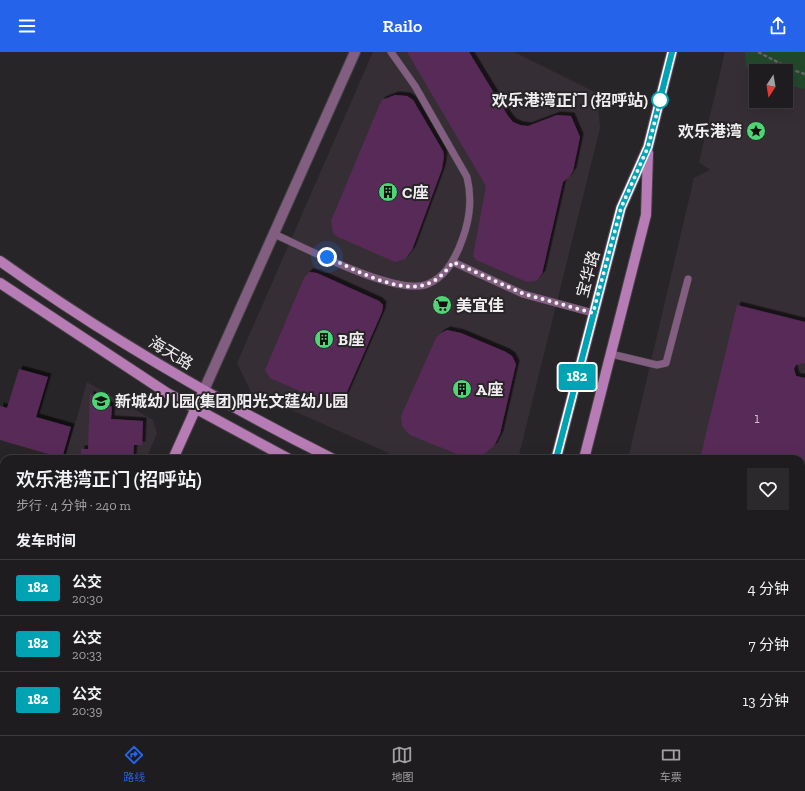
<!DOCTYPE html>
<html lang="zh">
<meta charset="utf-8">
<style>
body{margin:0;font-family:"Zilla Slab","Noto Sans SC",serif;background:#2b292b;color:#f1f3f6;height:100vh;display:flex;flex-direction:column;font-size:15px;white-space:nowrap}
*{box-sizing:border-box;margin:0}
p{font-size:13px;color:#a1a1a4}
.icon{flex:none;width:22px;height:22px;fill:none;stroke:currentColor;stroke-width:2;stroke-linecap:round;stroke-linejoin:round}
.map{position:relative;flex:1;overflow:hidden}
.sheet{position:absolute;left:0px;top:403px;width:805px;height:280px;display:flex;flex-direction:column;background:#1e1c1e;border-radius:12px 12px 0 0;box-shadow:0 4px 16px #0002,0 0 0 1px #3c3a3c}
.sheet>*{flex:none}
.badge{padding:0 8px;border-radius:3px;font-size:14px;line-height:26px}
.needle{width:26px;rotate:192deg}
.buttons{position:absolute;left:749px;top:12px;display:grid;gap:8px}
.buttons a{display:grid;place-items:center;width:44px;height:44px;border-radius:0px;background:#1e1c1e;box-shadow:0 4px 16px #0002,0 0 0 1px #3c3a3c;font-size:20px}
.you{position:absolute;width:20px;height:20px;margin:-10px;border:3px solid #fff;border-radius:50%;background:#1a73e8;box-shadow:0 0 0 6px #1a73e833}
.map>.badge{position:absolute;translate:-50% -50%;box-shadow:0 0 0 2px #fff}
h2{padding:0 16px;font-size:15px;line-height:36px}
.round{display:grid;place-items:center;flex:none;width:42px;height:42px;border-radius:0px;background:#2b292b}
.overview{display:flex;align-items:center;justify-content:space-between;height:68px;padding:0 16px}
h1{font-size:19px;font-weight:600;line-height:30px}
ul{padding:0;list-style:none}
li{display:flex;align-items:center;gap:12px;height:56px;padding:0 16px;border-top:1px solid #3c3a3c}
li div{flex:1}
li b{display:block;font-size:15px}
li em{font-style:normal}
li .badge{min-width:44px;font-weight:700;text-align:center}
header{display:flex;justify-content:space-between;align-items:center;height:52px;padding:0 16px;background:#2563eb;color:#fff;font-size:18px;font-weight:600}
.menu{display:flex;justify-content:space-around;align-items:center;height:56px;border-top:1px solid #3c3a3c;background:#1e1c1e;font-size:11px;color:#a1a1a4}
.menu a{display:grid;justify-items:center;gap:2px}
.menu .selected{color:#2563eb}
.map>svg:first-child{display:block}
.built{fill:#362e35;fill-rule:evenodd}
.green{fill:#22482b}
.building{fill:#592a58;filter:url(#shadow)}
.lines{fill:none;stroke-linecap:round;stroke-linejoin:round}
.secondary-tunnel{stroke:#464346;stroke-width:10;stroke-dasharray:10 5;stroke-linecap:butt}
.lane-casing{stroke:#444144;stroke-width:8}
.street-casing{stroke:#444144;stroke-width:12}
.secondary-casing{stroke:#444144;stroke-width:12}
.path{stroke:#656265;stroke-width:2.5;stroke-dasharray:4 2;stroke-linecap:butt}
.lane{stroke:#825e81;stroke-width:7}
.street{stroke:#825e81;stroke-width:10}
.secondary{stroke:#b77cb5;stroke-width:10}
.line-casing{stroke:#fff;stroke-width:9}
.line{stroke:#00a3b4;stroke-width:6}
.walk{stroke:#f1eef0;stroke-width:4;stroke-dasharray:0 7.2}
.stop-dot{fill:#fff;stroke:#00a3b4;stroke-width:2}
.labels{text-anchor:middle;dominant-baseline:central;stroke-width:4;stroke-linejoin:round;paint-order:stroke}
.number-label{font-size:14px;fill:#cbbdca}
.stop-label{font-size:16px;font-weight:bold;fill:#f1eef0;stroke:#282528;text-anchor:end}
.poi-label{font-size:16px;font-weight:bold;fill:#f1eef0;stroke:#282528;text-anchor:start}
.street-label{font-size:16px;fill:#f1eef0;stroke:#282528}
</style>
<header><svg class="icon" aria-label="menu" viewBox="0 0 24 24"><path d="M4 6h16M4 12h16M4 18h16"/></svg>Railo<svg class="icon" aria-label="share" viewBox="0 0 24 24"><path d="M12 15V3M7 8l5-5 5 5M5 13v7h14v-7"/></svg></header>
<div class="map">
<svg width="805" height="683" viewBox="0 0 805 683">
<defs>
<filter id="shadow"><feDropShadow dx="3.5" dy="-3.5" stdDeviation="0" flood-color="#0009"/></filter>
</defs>
<rect width="100%" height="100%" fill="#282528"/>
<!-- built -->
<path class="built" d="M373 0H514L597 41 600 76 518 407H402L251 340 237 311Z
M725 0H805V683H593V679H801V407H628L694 126 710 118 699 110ZM756 19H786V49H756Z
M87 330 153 368 157 381 146 407H65Z
M4 616V679H32L30 683H0V617Z
M73 679H230L238 683H71Z"/>
<!-- green -->
<path class="green" d="M745 0H805V37L786 33V19H756V25H753L746 13Z"/>
<!-- building -->
<path class="building" d="M407 0H469L508 64 513 70 520 73 528 74 557 63 571 64 580 85 573 119 569 125 563 130 542 222 536 229 527 230 518 226 476 208 473 204 486 134Z
M395 43 407 44 413 48 443 99 444 104 442 117 412 198 405 207 395 210 338 185 333 181 331 169 379 54 382 48Z
M309 220 317 221 379 249 383 253 382 260 343 349 339 353H332L270 326 265 318 304 226Z
M737 253 805 270V311L796 313 794 317 796 324 805 326V480H801V407H700Z
M447 278 461 281 506 300 512 304 516 312 500 382 494 394 483 403 467 405 457 402 410 383 402 374 401 364 436 286 441 281Z
M19 317 48 325 36 365 71 375 62 406 0 388V354L7 356Z
M90 342 112 355 111 367 143 369 142 393H134L133 407H81V397H88Z
M801 495H805V683H761L762 679H801Z
M0 497 4 502V584L0 587Z
M97 679H189L197 683H95Z
M356 679H413L412 683H355Z
M636 679H683L698 682 635 683Z"/>
<g class="lines">
<!-- secondary-tunnel -->
<path class="secondary-tunnel" d="M801 593 805 594
M801 613 805 614"/>
<defs>
<path id="lane" d="M274 182C306 196 397 245 428 232 444 225 452 212 459 196 469 172 473 150 467 125L415 34 391 0
M453 210 523 242 593 261
M611 302 657 313 666 311 688 227
M575 683V679"/>
<path id="street" d="M204 338 355 0
M0 607 4 606
M260 679 268 683"/>
<path id="secondary" d="M0 209C104 283 219 350 333 407
M0 231 167 341 289 407
M173 407 204 338
M556 407 621 156 648 95 672 0
M584 407 646 163 648 101
M47 683 49 679
M483 683 484 679
M511 683 512 679"/>
</defs>
<!-- lane casing -->
<use href="#lane" class="lane-casing"/>
<!-- street casing -->
<use href="#street" class="street-casing"/>
<!-- secondary casing -->
<use href="#secondary" class="secondary-casing"/>
<!-- path -->
<path class="path" d="M758 0 793 18 805 22"/>
<!-- lane -->
<use href="#lane" class="lane"/>
<!-- street -->
<use href="#street" class="street"/>
<!-- secondary -->
<use href="#secondary" class="secondary"/>
</g>
<g class="lines">
<defs>
<path id="line" d="M556 407 621 156 648 95 672 0"/>
</defs>
<!-- line casing -->
<use href="#line" class="line-casing"/>
<!-- line -->
<use href="#line" class="line"/>
<!-- walk -->
<path class="walk" d="M327 205C352 216 399 243 427 232 439 228 446 219 453 210L524 242 593 261 621 156 648 95 662 42 660 48"/>
</g>
<!-- icons -->
<defs>
<symbol id="sight-disc" viewBox="-11 -11 22 22"><circle r="9.5" fill="#4cd676" stroke="#282528"/><path d="M0-6L1.8-2.2L6-1.7L2.9 1.2L3.7 5.4L0 3.3L-3.7 5.4L-2.9 1.2L-6-1.7L-1.8-2.2Z" fill="#111"/></symbol>
<symbol id="building-disc" viewBox="-11 -11 22 22"><circle r="9.5" fill="#4cd676" stroke="#282528"/><path d="M-4-6H4V6H1V3H-1V6H-4ZM-2.5-4.3h1.7v1.8h-1.7ZM.8-4.3h1.7v1.8H.8ZM-2.5-1h1.7V.8h-1.7ZM.8-1h1.7V.8H.8Z" fill="#111"/></symbol>
<symbol id="supermarket-disc" viewBox="-11 -11 22 22"><circle r="9.5" fill="#4cd676" stroke="#282528"/><path d="M-6-5.5h2.5l.6 2H6L4.5 2H-2.5L-4.4-4H-6ZM-1.5 3.2a1.3 1.3 0 1 0 .1 0ZM3 3.2a1.3 1.3 0 1 0 .1 0Z" fill="#111"/></symbol>
<symbol id="school-disc" viewBox="-11 -11 22 22"><circle r="9.5" fill="#4cd676" stroke="#282528"/><path d="M0-5L7-2L0 1L-7-2ZM-4 1L0 2.5L4 1V4Q0 6-4 4Z" fill="#111"/></symbol>
</defs>
<g fill-rule="evenodd">
<use href="#sight-disc" x="745" y="68" width="22" height="22"/>
<use href="#building-disc" x="377" y="129" width="22" height="22"/>
<use href="#supermarket-disc" x="431" y="242" width="22" height="22"/>
<use href="#building-disc" x="313" y="276" width="22" height="22"/>
<use href="#building-disc" x="451" y="326" width="22" height="22"/>
<use href="#school-disc" x="90" y="338" width="22" height="22"/>
</g>
<!-- markers -->
<circle class="stop-dot" cx="660" cy="48" r="8"/>
<g class="labels">
<!-- number labels -->
<g class="number-label">
<text x="757" y="366">1</text>
</g>
<!-- stop labels -->
<g class="stop-label">
<text x="648" y="48">欢乐港湾正门 (招呼站)</text>
</g>
<!-- poi labels -->
<g class="poi-label">
<text x="742" y="79" text-anchor="end">欢乐港湾</text>
<text x="402" y="140">C座</text>
<text x="456" y="253">美宜佳</text>
<text x="338" y="287">B座</text>
<text x="476" y="337">A座</text>
<text x="115" y="349">新城幼儿园(集团)阳光文莛幼儿园</text>
</g>
<!-- street labels -->
<g class="street-label">
<text transform="translate(588 222) rotate(-75)">宝华路</text>
<text transform="translate(171 301) rotate(31)">海天路</text>
</g>
</g>
</svg>
<div class="buttons">
<a><svg class="needle" viewBox="-14 -14 28 28"><path d="M0-13l5 13h-10z" fill="#e53935"/><path d="M0 13l5-13h-10z" fill="#a1a1a4"/></svg></a>
</div>
<div class="you" style="left:327px;top:205px"></div>
<b class="badge" style="left:577px;top:325px;background:#00a3b4;color:#fff">182</b>
<section class="sheet">
<div class="overview"><div><h1>欢乐港湾正门 (招呼站)</h1><p>步行 · 4 分钟 · 240 m</p></div><a class="round"><svg class="icon" aria-label="heart" viewBox="0 0 24 24"><path d="M12 20l-8-8c-3-5 5-10 8-4 3-6 11-1 8 4z"/></svg></a></div>
<h2>发车时间</h2>
<ul>
<li><span class="badge" style="background:#00a3b4;color:#fff">182</span><div><b>公交</b><p>20:30</p></div><em>4 分钟</em></li>
<li><span class="badge" style="background:#00a3b4;color:#fff">182</span><div><b>公交</b><p>20:33</p></div><em>7 分钟</em></li>
<li><span class="badge" style="background:#00a3b4;color:#fff">182</span><div><b>公交</b><p>20:39</p></div><em>13 分钟</em></li>
</ul>
</section>
</div>
<nav class="menu">
<a class="selected"><svg class="icon" aria-label="directions" viewBox="0 0 24 24"><path d="M12 3l9 9-9 9-9-9zM9 14v-3h6M13 9l2 2-2 2"/></svg>路线</a>
<a><svg class="icon" aria-label="map" viewBox="0 0 24 24"><path d="M3 6l6-2 6 2 6-2v14l-6 2-6-2-6 2zM9 4v14M15 6v14"/></svg>地图</a>
<a><svg class="icon" aria-label="tickets" viewBox="0 0 24 24"><path d="M3 7h18v10H3zM15 7v10"/></svg>车票</a>
</nav>
